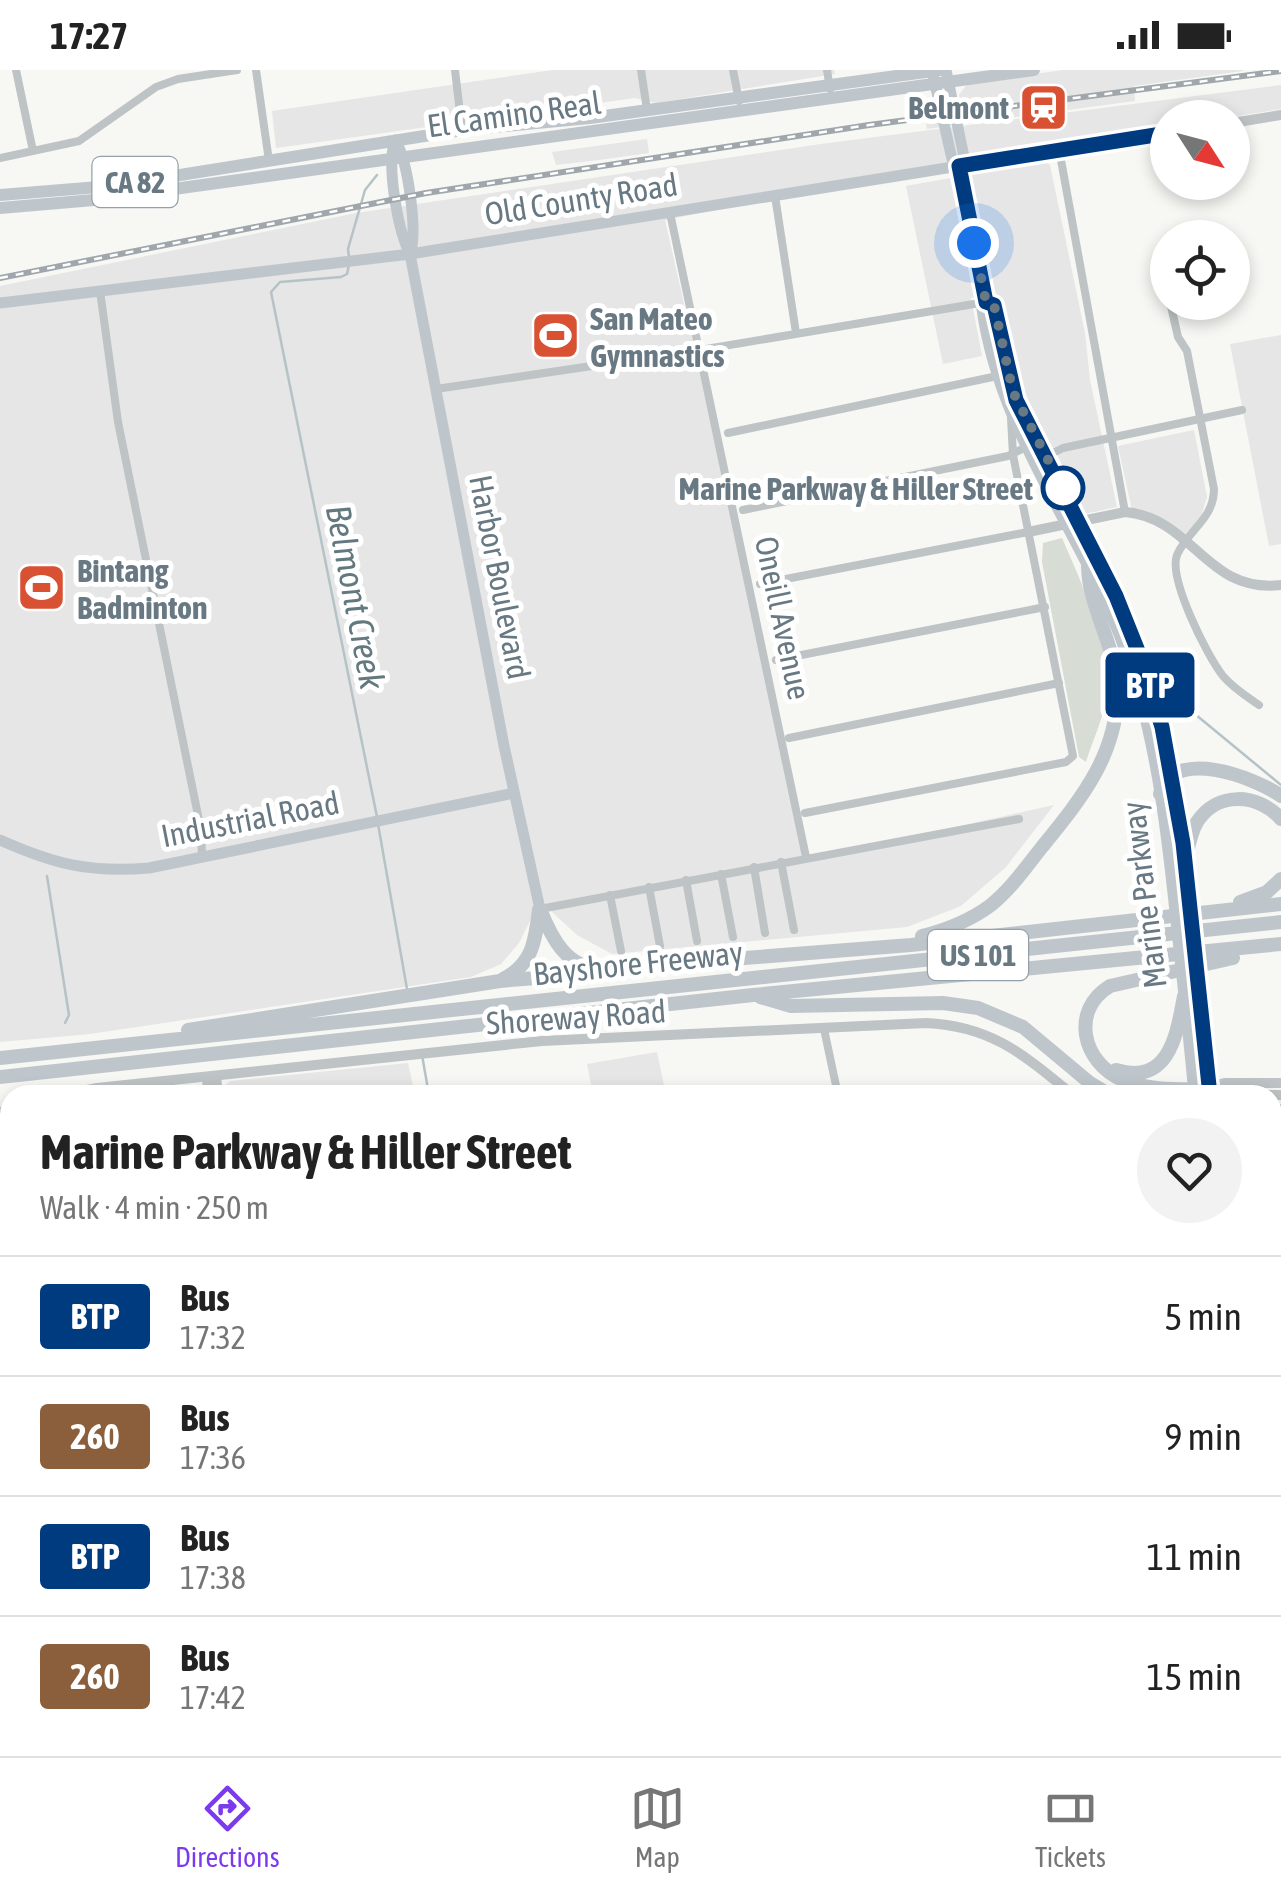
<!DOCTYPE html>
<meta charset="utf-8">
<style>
body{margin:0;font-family:"Asap Condensed",sans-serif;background:#f2f2f2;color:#222;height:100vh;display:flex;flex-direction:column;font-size:38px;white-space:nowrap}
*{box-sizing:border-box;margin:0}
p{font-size:32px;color:#767676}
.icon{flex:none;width:55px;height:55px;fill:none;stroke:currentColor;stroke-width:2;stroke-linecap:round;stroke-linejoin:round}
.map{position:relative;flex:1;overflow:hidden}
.panel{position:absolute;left:0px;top:1015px;width:1282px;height:672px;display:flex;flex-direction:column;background:#fff;border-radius:30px 30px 0 0;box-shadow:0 5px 15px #0003}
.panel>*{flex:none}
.badge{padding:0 20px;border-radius:8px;font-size:35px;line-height:65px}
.needle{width:65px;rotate:126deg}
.fabs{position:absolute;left:1150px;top:30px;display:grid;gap:20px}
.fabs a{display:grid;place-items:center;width:100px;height:100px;border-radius:50%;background:#fff;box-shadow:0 5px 15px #0003;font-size:50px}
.you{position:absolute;width:50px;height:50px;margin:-25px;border:8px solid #fff;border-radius:50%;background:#1a73e8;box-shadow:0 0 0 15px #1a73e833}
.map>.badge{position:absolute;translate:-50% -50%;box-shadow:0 0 0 5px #fff}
.round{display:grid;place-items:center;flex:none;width:105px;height:105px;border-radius:52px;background:#f2f2f2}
.head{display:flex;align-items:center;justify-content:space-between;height:170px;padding:0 40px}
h1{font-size:48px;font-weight:700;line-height:75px}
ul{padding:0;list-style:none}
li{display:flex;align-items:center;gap:30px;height:120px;padding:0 40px;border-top:2px solid #e0e0e0}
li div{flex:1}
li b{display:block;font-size:38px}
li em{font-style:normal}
li .badge{min-width:110px;font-weight:700;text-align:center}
.status{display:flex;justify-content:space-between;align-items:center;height:70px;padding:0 50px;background:#fff;direction:ltr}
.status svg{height:28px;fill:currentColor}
.menu{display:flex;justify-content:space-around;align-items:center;height:140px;border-top:2px solid #e0e0e0;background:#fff;font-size:28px;color:#767676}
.menu a{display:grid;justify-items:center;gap:5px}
.menu .current{color:#7c3aed}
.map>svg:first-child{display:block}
.built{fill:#e5e6e5}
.green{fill:#d7dcd4}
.water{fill:#b6c3c6}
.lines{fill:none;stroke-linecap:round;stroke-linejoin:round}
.stream{stroke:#b6c3c6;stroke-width:2.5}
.minor{stroke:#bec3c6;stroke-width:8}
.tertiary{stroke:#bec3c6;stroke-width:10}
.secondary{stroke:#bfc6cb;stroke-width:11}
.primary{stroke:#bfc6cb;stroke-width:12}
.motorway{stroke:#bfc6cb;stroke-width:14}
.rail-casing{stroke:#a0a7ac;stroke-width:6}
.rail{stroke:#fff;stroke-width:2.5;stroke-dasharray:8;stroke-linecap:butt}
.line-casing{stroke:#fff;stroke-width:22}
.line{stroke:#003b80;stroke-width:15}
.walk{stroke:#687983;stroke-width:10;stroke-dasharray:0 18}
.stop-dot{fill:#fff;stroke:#003b80;stroke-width:5}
.labels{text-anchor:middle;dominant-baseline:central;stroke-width:10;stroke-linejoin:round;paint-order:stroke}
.shield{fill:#fff;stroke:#95a1a8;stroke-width:2.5}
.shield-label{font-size:30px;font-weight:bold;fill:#687983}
.poi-label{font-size:32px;font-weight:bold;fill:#687983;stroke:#fff;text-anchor:start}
.street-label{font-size:32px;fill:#687983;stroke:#fff}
.stop-label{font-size:32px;font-weight:bold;fill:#687983;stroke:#fff;text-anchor:end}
.water-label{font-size:35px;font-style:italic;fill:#63797f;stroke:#fff}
</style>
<div class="status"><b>17:27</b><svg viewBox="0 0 49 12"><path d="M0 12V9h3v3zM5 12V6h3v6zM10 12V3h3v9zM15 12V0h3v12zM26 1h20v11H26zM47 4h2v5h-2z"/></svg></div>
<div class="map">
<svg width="1281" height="1686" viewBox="0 0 1281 1686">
<rect width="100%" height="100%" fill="#f7f7f4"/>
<!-- built -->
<path class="built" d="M553 0H834L835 4 656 33 635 28 276 78 272 41Z
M1063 0H1243V1L1134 16 1135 31 927 59 925 47 963 42 959 25 967 14Z
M1281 15V39L1232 47 1168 48 1167 58 954 94 665 150 810 789 1054 735 1006 797 961 836 907 857 612 884 577 865 540 831 519 873 501 894 471 907 90 964 0 972V216L356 143 821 74Z
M647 69 649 83 599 90 556 95 552 82Z
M1045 91 1050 95 1085 263 1090 310 1117 437 1084 444 1058 386 1021 338 996 223 971 228 982 286 943 294 906 116Z
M1281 265V474L1269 476 1230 274Z
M1194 360 1207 427 1200 449 1184 465 1167 451 1132 440 1118 376Z
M657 982 666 1025H593L587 994Z
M408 993 415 1025H225L224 1017 230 1011Z
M10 1049V1324L0 1325V1050Z
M1281 1328V1686H970L975 1678H1272V1330Z
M91 1678H207L209 1686H75Z
M803 1678H929L924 1686H815Z"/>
<!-- green -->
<path class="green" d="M1062 468C1079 507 1106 566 1108 609 1109 637 1094 666 1086 692L1079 687 1042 492 1043 473Z
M0 1571 10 1582V1678H78L81 1686H0Z"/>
<!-- water -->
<path class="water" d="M1273 1140H1281V1184L1273 1185Z
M460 1678H786L796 1683 803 1678 815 1686H454Z
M996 1678H1045L1039 1686H990Z
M1051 1678H1216V1686H1073Z"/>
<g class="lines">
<!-- stream -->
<path class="stream" d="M349 187 348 179 365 120 377 105
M349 195 347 204 341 207 280 212 271 222 377 747
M1169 603 1190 640 1281 715
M378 754 407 919
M47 806 69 945 65 953
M422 985 429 1025"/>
<!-- minor -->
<path class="minor" d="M16 0 33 81
M256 0 269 91
M455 0 462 60
M641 0 647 40
M733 0 739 31
M827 0 830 19
M1059 79 1125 442
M0 88 79 71 156 17 178 9 237 0
M775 126 796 263
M670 143 806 787
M1167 217 1168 218
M100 221 118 352 201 760 202 786
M1170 232 1178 267 1187 281 1214 419C1214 449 1188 460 1177 485 1168 508 1207 586 1223 606 1233 618 1246 626 1259 635
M436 319 700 280 986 232
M728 363 1002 305
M1047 386 1063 378 1242 340
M743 440 1008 386 1030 375
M760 514 1028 462
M776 590 1045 537
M789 668 1059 613
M805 743 1066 692 1073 686 1013 385 1011 348
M781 792 794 860
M754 797 765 863
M721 804 733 867
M686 810 697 871
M649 817 660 876
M610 825 621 881
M540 839 1019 749
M824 959 838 1025"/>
<!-- tertiary -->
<path class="tertiary" d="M1232 53 1281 45
M959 96 1168 63
M1028 462 1125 442C1194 448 1206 524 1281 515
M216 1006 218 1025
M207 1007 208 1025
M1194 1019 1226 1013H1281
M63 1025 97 1018 542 971 926 953C992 956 1024 985 1073 1025
M1243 1025H1281
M0 1042 10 1040
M1272 1315 1281 1313
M280 1686 288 1678
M293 1686 300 1678"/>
<!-- secondary -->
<path class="secondary" d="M946 0 964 87 959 96
M933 5 952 89 959 96 986 232 982 239C999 361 1076 454 1120 567 1155 658 1166 755 1176 851 1182 909 1189 967 1194 1025
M395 70C386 95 398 161 410 184L504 676 540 839
M395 70C408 90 418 162 410 184
M986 232 993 235 1013 323 1116 526 1138 581 1162 657 1183 773 1210 1025
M0 233 410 184 959 96
M0 770C54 794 89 803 149 798L514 723
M0 1441 10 1439
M0 1455 10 1453
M938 1686 943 1678
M958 1686 964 1678"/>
<!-- primary -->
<path class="primary" d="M0 125 111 116 462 60 590 48 940 0
M0 138 94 130 1034 0"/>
<!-- motorway -->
<path class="motorway" d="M1160 724C1172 676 1254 707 1281 726
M1185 792C1188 779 1190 764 1197 752 1217 721 1258 723 1281 749
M1240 832 1267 822 1281 809
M540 839C552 869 567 899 603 899L911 875 1281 834
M922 866C946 860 971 850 991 835 1011 819 1026 797 1042 777 1081 729 1120 682 1117 616 1115 574 1089 538 1088 497
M503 909C533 894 535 871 539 840
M760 927 791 936 943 933 978 938 1023 957 1090 1013 1110 1025
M188 960 500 911 598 903
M0 988 1281 852
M1116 1000C1170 1016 1177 963 1184 926
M0 1007 753 925 1281 874
M1194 1019C1170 1020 1145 1019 1123 1010 1082 993 1070 940 1110 916L1233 888
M1272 1054 1281 1041"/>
<defs>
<path id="rail" d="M0 208 426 123 869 55 1281 1"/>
</defs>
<!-- rail casing -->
<use href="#rail" class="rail-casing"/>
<!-- rail -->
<use href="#rail" class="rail"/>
</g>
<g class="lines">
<defs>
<path id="line" d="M1168 63 959 96 986 232 994 235 1016 330 1116 526 1138 581 1162 657 1183 773 1210 1025"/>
</defs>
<!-- line casing -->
<use href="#line" class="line-casing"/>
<!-- line -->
<use href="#line" class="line"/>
<!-- walk -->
<path class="walk" d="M974 173 986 232 994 235 1013 322 1064 421 1063 418"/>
</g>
<!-- icons -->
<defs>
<symbol id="station-square" viewBox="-11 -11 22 22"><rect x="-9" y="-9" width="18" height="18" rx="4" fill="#d85133" stroke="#fff"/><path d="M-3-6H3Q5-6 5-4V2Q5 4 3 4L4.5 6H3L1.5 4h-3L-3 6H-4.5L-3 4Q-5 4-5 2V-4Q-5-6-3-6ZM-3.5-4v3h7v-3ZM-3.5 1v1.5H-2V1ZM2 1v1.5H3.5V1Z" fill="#fff"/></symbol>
<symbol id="stadium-square" viewBox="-11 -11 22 22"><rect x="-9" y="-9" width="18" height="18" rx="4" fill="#d85133" stroke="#fff"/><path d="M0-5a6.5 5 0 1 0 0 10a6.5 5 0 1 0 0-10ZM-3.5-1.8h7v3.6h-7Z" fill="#fff"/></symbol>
</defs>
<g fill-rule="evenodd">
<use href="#station-square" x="1016" y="10" width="55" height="55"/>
<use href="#stadium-square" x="528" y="238" width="55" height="55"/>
<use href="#stadium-square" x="14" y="490" width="55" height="55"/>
</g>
<!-- markers -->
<circle class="stop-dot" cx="1063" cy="418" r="20"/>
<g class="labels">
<!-- shield labels -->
<g class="shield">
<rect x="92.5" y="87" width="85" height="50" rx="8"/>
<rect x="928" y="860" width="100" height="50" rx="8"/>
</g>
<g class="shield-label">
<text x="135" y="112">CA 82</text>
<text x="978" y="885">US 101</text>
</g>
<!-- poi labels -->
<g class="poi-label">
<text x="1009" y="37" text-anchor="end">Belmont</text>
<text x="590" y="248">San Mateo<tspan x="590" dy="37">Gymnastics</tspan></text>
<text x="77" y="500">Bintang<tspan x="77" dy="37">Badminton</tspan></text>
</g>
<!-- street labels -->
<g class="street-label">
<text transform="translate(514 44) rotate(-8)">El Camino Real</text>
<text transform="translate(581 129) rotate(-9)">Old County Road</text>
<text transform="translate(500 507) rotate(79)">Harbor Boulevard</text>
<text transform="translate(783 548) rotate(78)">Oneill Avenue</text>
<text transform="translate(250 749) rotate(-11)">Industrial Road</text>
<text transform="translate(1144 825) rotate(-97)">Marine Parkway</text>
<text transform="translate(638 893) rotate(-6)">Bayshore Freeway</text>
<text transform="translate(576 947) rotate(-4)">Shoreway Road</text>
</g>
<!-- stop labels -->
<g class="stop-label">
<text x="1033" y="418">Marine Parkway &amp; Hiller Street</text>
</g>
<!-- water labels -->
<g class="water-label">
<text transform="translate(356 527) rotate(79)">Belmont Creek</text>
</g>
</g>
</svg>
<div class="fabs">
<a><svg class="needle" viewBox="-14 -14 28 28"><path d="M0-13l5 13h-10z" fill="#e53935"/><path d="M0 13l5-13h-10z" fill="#767676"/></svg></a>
<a><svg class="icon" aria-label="locate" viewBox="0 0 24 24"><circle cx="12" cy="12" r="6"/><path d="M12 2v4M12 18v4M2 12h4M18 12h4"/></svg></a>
</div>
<div class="you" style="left:974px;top:173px"></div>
<b class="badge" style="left:1150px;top:615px;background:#003b80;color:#fff">BTP</b>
<section class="panel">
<div class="head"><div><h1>Marine Parkway &amp; Hiller Street</h1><p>Walk · 4 min · 250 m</p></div><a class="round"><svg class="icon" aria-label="heart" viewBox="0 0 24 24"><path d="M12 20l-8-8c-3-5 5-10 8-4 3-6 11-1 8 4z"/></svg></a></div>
<ul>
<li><span class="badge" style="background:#003b80;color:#fff">BTP</span><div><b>Bus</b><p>17:32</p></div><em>5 min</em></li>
<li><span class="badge" style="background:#8b5e3c;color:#fff">260</span><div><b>Bus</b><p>17:36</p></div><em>9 min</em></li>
<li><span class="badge" style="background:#003b80;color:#fff">BTP</span><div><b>Bus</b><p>17:38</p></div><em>11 min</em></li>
<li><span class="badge" style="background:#8b5e3c;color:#fff">260</span><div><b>Bus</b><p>17:42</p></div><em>15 min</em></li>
</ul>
</section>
</div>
<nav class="menu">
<a class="current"><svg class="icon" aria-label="directions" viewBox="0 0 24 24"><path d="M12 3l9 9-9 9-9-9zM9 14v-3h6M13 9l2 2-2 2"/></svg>Directions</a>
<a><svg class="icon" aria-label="map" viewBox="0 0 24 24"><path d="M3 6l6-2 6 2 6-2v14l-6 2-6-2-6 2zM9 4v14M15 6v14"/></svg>Map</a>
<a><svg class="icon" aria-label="tickets" viewBox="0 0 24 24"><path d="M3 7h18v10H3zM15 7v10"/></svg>Tickets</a>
</nav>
